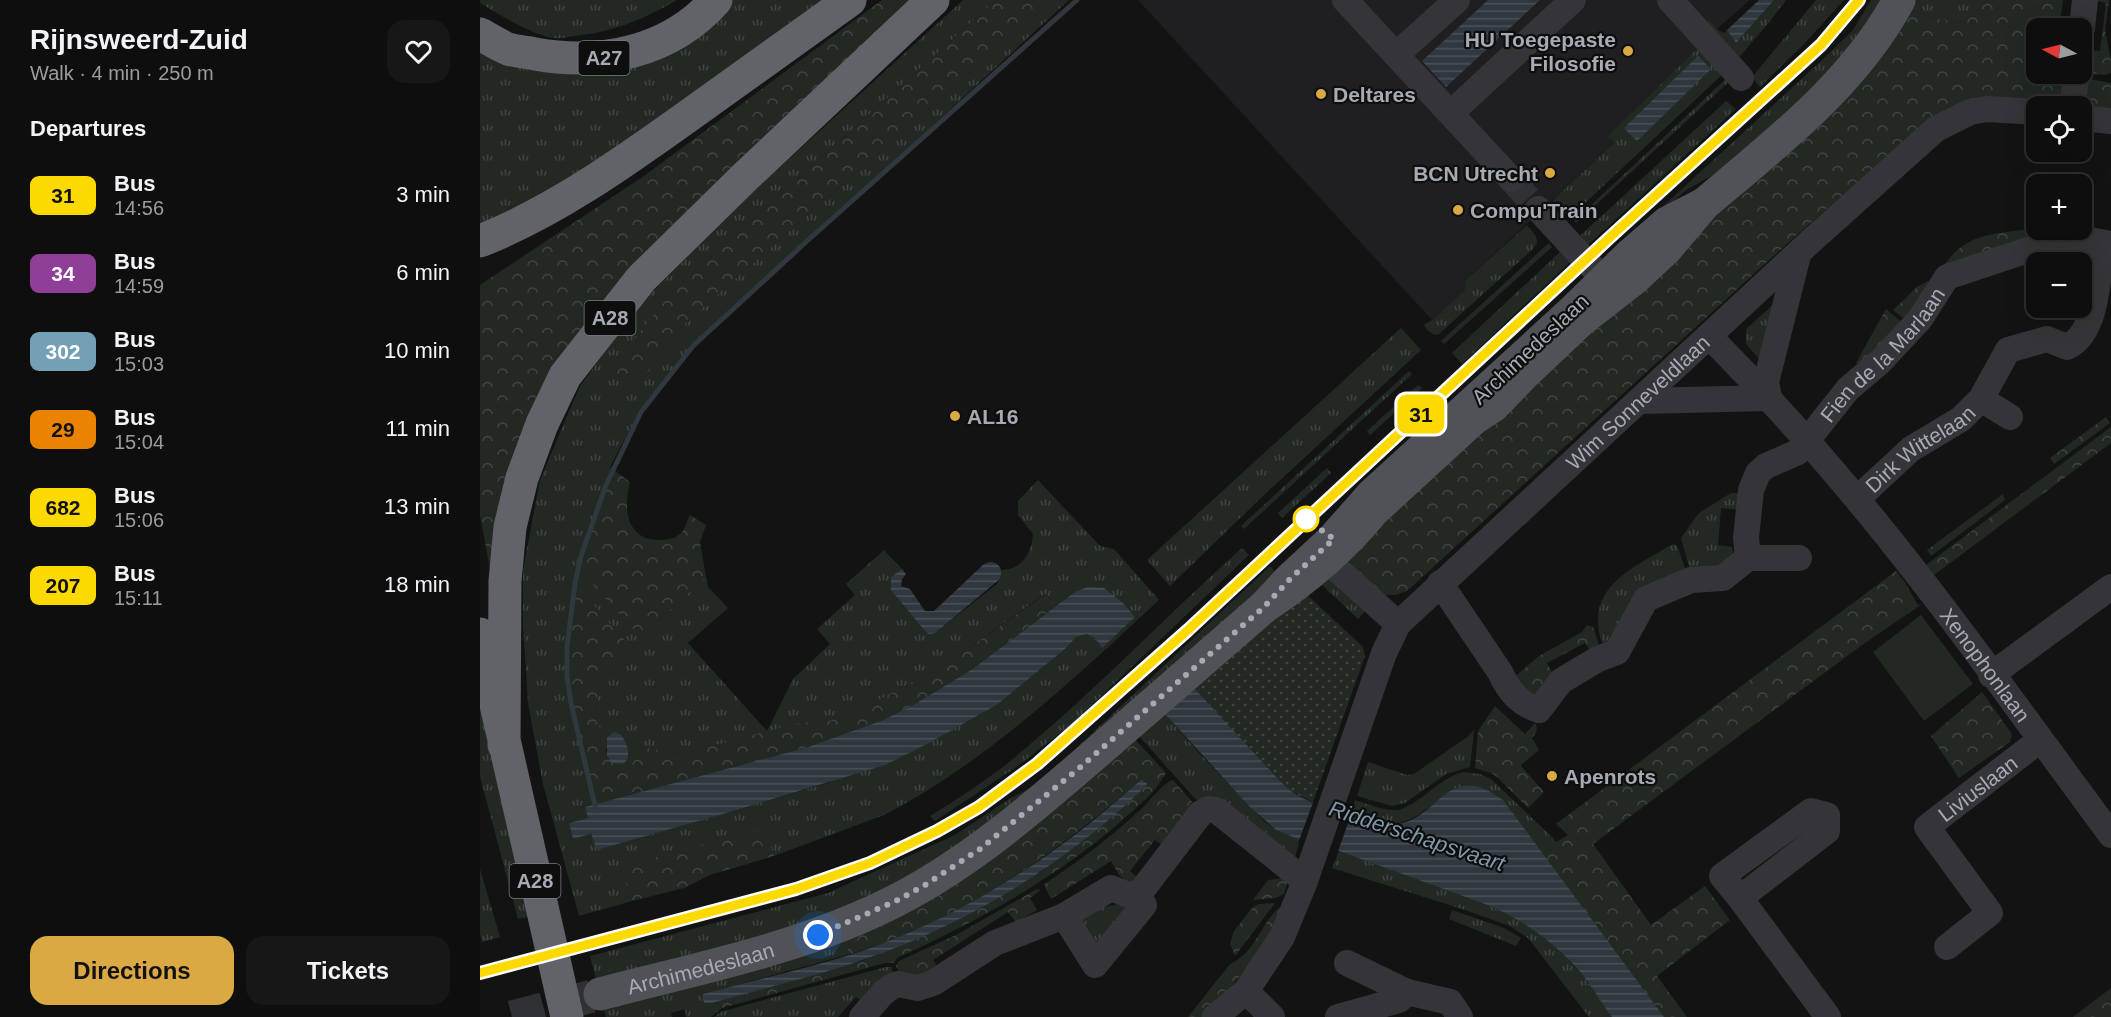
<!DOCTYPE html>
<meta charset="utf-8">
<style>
body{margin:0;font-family:Helvetica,sans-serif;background:#171718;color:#f1f3f6;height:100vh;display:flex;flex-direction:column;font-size:22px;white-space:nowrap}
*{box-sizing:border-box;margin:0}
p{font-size:20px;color:#9b9c9e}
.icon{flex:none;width:33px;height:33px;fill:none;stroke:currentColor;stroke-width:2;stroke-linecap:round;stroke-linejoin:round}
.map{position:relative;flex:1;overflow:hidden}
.side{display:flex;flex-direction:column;background:#0e0e0f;width:480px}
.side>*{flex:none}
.badge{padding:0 12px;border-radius:9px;font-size:21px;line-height:39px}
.needle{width:39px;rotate:277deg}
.buttons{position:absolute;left:1546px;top:18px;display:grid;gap:12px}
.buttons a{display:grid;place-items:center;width:66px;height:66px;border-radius:12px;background:#0e0e0f;box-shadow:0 6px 24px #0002,0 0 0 2px #2e2e2f;font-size:30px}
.you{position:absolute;width:30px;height:30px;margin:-15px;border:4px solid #fff;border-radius:50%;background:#1a73e8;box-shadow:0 0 0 9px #1a73e833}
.map>.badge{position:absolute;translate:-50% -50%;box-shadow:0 0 0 3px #fff}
h2{padding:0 30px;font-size:22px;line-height:54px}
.round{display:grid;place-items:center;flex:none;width:63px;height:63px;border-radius:18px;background:#171718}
.head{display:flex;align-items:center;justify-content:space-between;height:102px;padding:0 30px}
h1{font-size:28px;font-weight:700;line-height:45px}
.primary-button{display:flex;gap:12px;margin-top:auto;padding:12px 30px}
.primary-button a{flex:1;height:69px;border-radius:18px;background:#dba944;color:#111;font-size:24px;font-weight:700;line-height:69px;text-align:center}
.primary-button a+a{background:#171718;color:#f1f3f6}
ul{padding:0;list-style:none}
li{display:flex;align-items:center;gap:18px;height:78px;padding:0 30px}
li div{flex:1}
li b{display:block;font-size:22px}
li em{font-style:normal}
li .badge{min-width:66px;font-weight:700;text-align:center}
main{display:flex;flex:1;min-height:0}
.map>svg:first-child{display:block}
.built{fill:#1f1f21}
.grass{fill:url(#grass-tufts);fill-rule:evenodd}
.forest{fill:url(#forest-crowns)}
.park{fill:url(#park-dots)}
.pitch{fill:#222923}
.water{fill:url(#water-rules)}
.pier{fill:#131314}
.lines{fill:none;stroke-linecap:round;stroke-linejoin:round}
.stream{stroke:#30373e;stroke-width:5}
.minor-tunnel{stroke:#303134;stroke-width:26;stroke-dasharray:26 13;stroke-linecap:butt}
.major-tunnel{stroke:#303134;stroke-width:33;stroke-dasharray:33 16;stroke-linecap:butt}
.minor{stroke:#353539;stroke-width:26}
.major{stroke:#515258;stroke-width:33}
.highway{stroke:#616369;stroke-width:33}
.line-casing{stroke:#fff;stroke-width:14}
.line{stroke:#fcd900;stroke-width:9}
.walk{stroke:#a6aab3;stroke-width:6;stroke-dasharray:0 10.8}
.poi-dot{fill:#dba944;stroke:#0e0e0f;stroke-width:2}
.stop-dot{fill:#fff;stroke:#fcd900;stroke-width:3}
.labels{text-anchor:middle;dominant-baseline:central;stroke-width:4.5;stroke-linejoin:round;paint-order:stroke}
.shield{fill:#0e0e0f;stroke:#787b82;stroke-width:1.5}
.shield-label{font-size:20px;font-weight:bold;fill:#a6aab3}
.poi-label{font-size:21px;font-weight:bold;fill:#a6aab3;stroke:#0e0e0f;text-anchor:start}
.street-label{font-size:21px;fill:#a6aab3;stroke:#0e0e0f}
.water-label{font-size:22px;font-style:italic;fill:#8197aa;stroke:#0e0e0f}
</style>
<main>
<section class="side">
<div class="head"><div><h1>Rijnsweerd-Zuid</h1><p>Walk · 4 min · 250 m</p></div><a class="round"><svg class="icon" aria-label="heart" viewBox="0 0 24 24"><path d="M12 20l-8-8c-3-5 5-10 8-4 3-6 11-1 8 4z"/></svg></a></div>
<h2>Departures</h2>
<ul>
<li><span class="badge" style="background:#fcd900;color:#111">31</span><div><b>Bus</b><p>14:56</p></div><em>3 min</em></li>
<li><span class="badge" style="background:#8f3f98;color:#fff">34</span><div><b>Bus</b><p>14:59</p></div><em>6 min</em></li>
<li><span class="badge" style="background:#74a0b6;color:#fff">302</span><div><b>Bus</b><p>15:03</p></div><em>10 min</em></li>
<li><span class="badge" style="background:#e98300;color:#111">29</span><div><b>Bus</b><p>15:04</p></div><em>11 min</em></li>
<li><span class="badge" style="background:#fcd900;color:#111">682</span><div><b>Bus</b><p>15:06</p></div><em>13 min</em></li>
<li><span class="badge" style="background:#fcd900;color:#111">207</span><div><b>Bus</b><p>15:11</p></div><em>18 min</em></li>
</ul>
<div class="primary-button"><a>Directions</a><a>Tickets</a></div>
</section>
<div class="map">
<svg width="1631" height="1017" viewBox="0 0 1631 1017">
<defs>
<pattern id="grass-tufts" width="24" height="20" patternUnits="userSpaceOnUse" patternTransform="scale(1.5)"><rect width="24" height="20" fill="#222923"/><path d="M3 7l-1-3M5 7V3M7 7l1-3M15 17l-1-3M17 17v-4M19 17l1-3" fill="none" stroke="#3f4541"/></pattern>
<pattern id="forest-crowns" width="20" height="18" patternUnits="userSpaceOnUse" patternTransform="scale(1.5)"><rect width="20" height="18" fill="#222923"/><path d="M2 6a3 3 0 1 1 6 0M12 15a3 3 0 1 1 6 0" fill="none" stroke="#3f4541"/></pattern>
<pattern id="park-dots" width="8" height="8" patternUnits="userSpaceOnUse" patternTransform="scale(1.5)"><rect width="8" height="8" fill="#222923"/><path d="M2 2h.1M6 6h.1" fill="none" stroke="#3f4541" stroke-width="1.8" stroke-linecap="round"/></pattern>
<pattern id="water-rules" width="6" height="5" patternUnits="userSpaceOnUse" patternTransform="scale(1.5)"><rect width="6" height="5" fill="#30373e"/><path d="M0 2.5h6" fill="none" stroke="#4b5158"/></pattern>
</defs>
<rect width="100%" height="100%" fill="#131314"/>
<!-- built -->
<path class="built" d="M658 0H1270L1237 29 1130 138 1134 143 985 281V290L952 320Z"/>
<!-- grass -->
<path class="grass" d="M0 0H197C164 19 131 33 93 36 88 37 81 39 75 38 52 35 20 15 0 3Z
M244 0H350L109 168 0 228V45L98 68Z
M483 0H516L194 290 130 370 162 380 207 321 572 0H589L326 242 254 305 213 346 161 412 142 444 131 465 101 556 168 630 226 577 228 587 248 608 208 643 287 731 313 679 350 644 337 629 375 595 366 584 404 550 422 569 411 577 455 633 517 584 520 579 521 570C542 570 552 553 553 534L538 515V501L558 480 620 546 634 549 679 600C596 677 505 763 404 815L294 856 285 829 140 867 152 901 99 916 63 784 48 703 43 625V570L60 480 99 388 156 308 277 188ZM565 594 576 606 592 594 655 617 622 647 616 639 607 634 596 637 585 649 518 704 348 783 117 850 111 834 93 839 89 823 109 818 105 807 113 805 91 703 121 679 115 718 121 731 120 748 126 752V749L142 735 149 753 161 747 203 754 325 722 339 724 352 720 389 705 429 685 463 666Z
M1294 0H1306L1291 20 1256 61 1227 23 1229 20 1237 29 1244 33 1247 30 1256 43Z
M1336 0H1364L1323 45 1280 87 1272 77Z
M1391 0H1409L1395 23 1272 153 1206 190 1130 258 1128 257 1339 63 1373 30Z
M1431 0H1507L1484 23C1464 23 1446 14 1427 9Z
M1211 38 1245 72 1089 218 1073 201 1075 198 1134 143 1130 138 1128 140V136L1217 49 1208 39Z
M1249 76 1252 79 1096 223 1094 221Z
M1246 101 1256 109 1108 245 1100 236Z
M1047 225 1056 236 1057 243 1053 249 959 334 955 335 948 331 944 325 952 320 985 290V281Z
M1069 243 1072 247 964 344 961 341Z
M1080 252 1090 262 982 364 972 353Z
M1296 302 1280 360 1266 344V329Z
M921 328 941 350 785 494 690 586 667 560Z
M929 371 932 374 764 529 761 526Z
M938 385 942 388 890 435 887 431Z
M847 468 851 473 802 518 798 513Z
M1251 493H1266L1262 510 1241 508 1238 545 1252 547 1253 554 1245 567 1210 570 1201 538 1219 513Z
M1193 544 1197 546 1205 568 1204 572 1142 635 1123 646C1102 588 1151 569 1193 544Z
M762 548 769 555 593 723 538 766 455 821 450 816C481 797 512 777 540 753 617 689 687 615 762 548Z
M790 566 803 580 546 802 378 908 117 983 110 956 348 893 475 835 534 796 557 785Z
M834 577 851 578 886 610 878 619Z
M0 698 47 915V917L38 919 0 776Z
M684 713 720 754 784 821 796 830 820 840 815 857 719 803 658 735Z
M994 730 990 767 966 774 925 803 912 806 877 796 888 762 927 775 934 774 987 737Z
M984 772 1000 774 1011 779 1072 837 1058 849 1023 800 977 787C954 801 932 828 903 824 892 823 881 818 871 815L875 800C888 804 904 811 917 810 938 807 959 777 984 772Z
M859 851 1010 906C1044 921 1072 941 1097 968 1110 983 1120 1001 1132 1017H1109L1048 938 1030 926 979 908 852 868Z
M0 869 20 937 2 942 0 934Z
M639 904 645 906 647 910 619 948 599 921 618 908Z
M972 910 1024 928 1041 938 1036 946 969 919Z
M370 930 367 955 223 994 242 1008 231 1017H206L205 1009 191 1013 192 1017H126L122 1004Z
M406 967H412L413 979 384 1003 376 997 358 1017H234L240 1012Z"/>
<!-- forest -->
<path class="forest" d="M402 0H440L78 377 16 602 0 515V285L164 176Z
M516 0H572L207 321 162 380 156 378 150 385 129 370 194 290Z
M1507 0H1583L1579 28H1557V74H1588L1585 92 1579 99 1570 102 1544 98H1518L1448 121 1310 241 927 591 916 595H903L870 566 868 557 1426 9C1446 14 1464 23 1484 23Z
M1613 0H1629L1625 30 1631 61V73L1625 75 1604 73 1607 50 1620 51 1626 3Z
M1604 78 1631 83V109C1606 106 1602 104 1604 78Z
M1557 228 1558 236 1546 238 1464 266C1486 231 1519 234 1557 228Z
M1448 281 1449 284 1428 322 1413 310 1437 287Z
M1406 309 1425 325 1380 364 1376 363Z
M1626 417 1630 423 1574 464 1570 458Z
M1631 427V443L1454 575 1446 565Z
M130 467 150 482C143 509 146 541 181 540 188 540 197 538 202 532 206 527 207 520 210 515L226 525 220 542 226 577 168 630 162 632 153 629 98 568C106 533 121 501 130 467Z
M1523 494 1525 500 1451 556 1447 550Z
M1416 571 1424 581 1438 605 1442 604 1382 645 1113 844 1171 925 1225 886 1250 920 1177 976 1207 1017H1184L1058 849 1072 837 1076 842 1088 835 1076 824Z
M95 583 152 649 121 679 115 718 121 731 120 748 126 752 131 763 149 756V753L161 747 203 754 306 726 325 722 339 724 352 720 389 705 463 666 566 594 576 606 491 670 435 704 403 720 328 747 113 805C104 763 92 721 87 679 84 648 88 612 95 583Z
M1107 625 1113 627 1120 648 1113 655 1105 643 1067 663 1075 678 1058 697 1032 679 1059 656 1102 632Z
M1502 692 1532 734 1530 742 1479 778 1451 736Z
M1015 706 1045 734 1055 723C1059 729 1056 733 1052 738L1059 750 1042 764 1041 766 1064 792 1048 808 1017 777 1011 773 995 768 998 731Z
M651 735 686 773C675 793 656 808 639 823 573 880 496 922 417 958L414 963H405L242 1008 235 1002 384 960 462 928 505 906 565 869 666 782 662 779C575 854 479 923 367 955L370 930Z
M693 780 715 805 684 846 675 840 650 871 659 879 652 885 639 875 631 861 571 899 564 885 566 883C599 861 630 838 659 811 669 803 682 783 693 780Z
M285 828 294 856 230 875 204 888 152 901 140 867Z
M802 878 807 883 804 894 795 898 773 900 788 880Z
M557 889 561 890 550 898 557 910 536 922 528 912 453 960 459 969 453 974 421 977 416 966 419 961 478 934Z
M795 903 755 956 750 943 754 931 773 907 779 904Z
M804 904C784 950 758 981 723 1017H708L750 964C777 953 781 919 804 904Z
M1631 988V1017H1593Z"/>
<!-- park -->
<path class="park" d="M823 591 883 647 885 656 833 802 810 791 799 781 714 688Z"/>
<!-- pitch -->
<path class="pitch" d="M1441 615 1493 684 1444 721 1393 652Z"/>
<!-- water -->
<path class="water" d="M1008 0H1060L966 87 942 61Z
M1279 0H1294L1256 43 1247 30Z
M1218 56 1231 69 1157 141 1144 128Z
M510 562C520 563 523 569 520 579L455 633 449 634 445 631 411 590V577L422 569 426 574 422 579 421 586 430 589 445 611H454L504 564Z
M607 587 624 588 642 602 655 617 622 648 616 639 607 634 596 637 585 649 518 704 449 743 405 765 253 811 117 850 111 834 93 839 89 823 108 818 105 807 328 747 403 720 435 704 491 670 592 594Z
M714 688 799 780C805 786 810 791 817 795 837 806 896 828 918 824 961 817 967 759 1023 800L1184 1017H1132C1120 1001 1110 983 1097 968 1072 941 1044 921 1010 906L859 851 820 840 796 830 770 807 684 713Z
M134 732 142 735C146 745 154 755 143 764L131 763 127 755V738Z
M662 779 667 784 665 787C585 864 490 923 385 959 335 977 283 988 232 1003H224L223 994C274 980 326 969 376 953 454 927 527 886 592 837 616 819 639 799 662 779Z"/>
<!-- pier -->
<path class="pier" d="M834 800 872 812 857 854 818 843Z"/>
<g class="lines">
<!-- stream -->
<path class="stream" d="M116 810 91 703 87 676V647L95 583 101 556 126 485 161 412 213 346 326 242 597 0"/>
<!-- minor-tunnel -->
<path class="minor-tunnel" d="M1031 179 1058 209"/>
<!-- major-tunnel -->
<path class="major-tunnel" d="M32 1017 120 994"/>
<!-- minor -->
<g class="minor">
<path d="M865 0 1031 179"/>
<path d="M1190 0 1261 78"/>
<path d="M1602 28 1605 0"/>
<path d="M916 55 977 0"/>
<path d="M1592 106 1597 74"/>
<path d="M971 113 1093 0"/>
<path d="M1602 118 1631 121"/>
<path d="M1058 209 1106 261 1137 291"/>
<path id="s1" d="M1229 336C1280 388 1329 441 1376 498 1466 606 1547 722 1631 835"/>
<path d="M1501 399 1530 417"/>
<path d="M1159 401 1289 398 1286 382 1318 255"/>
<path id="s2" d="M1377 499 1431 449 1481 419 1501 399 1528 350 1567 339 1587 347C1618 333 1618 275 1622 244"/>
<path d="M839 553 918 624"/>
<path d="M1268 558H1319"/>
<path id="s3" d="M960 583 1020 672C1028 690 1041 705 1059 710L1081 681 1118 659 1137 652 1166 599 1211 580 1243 578 1268 558 1266 538 1271 490 1278 473 1286 466 1318 452 1368 389 1401 361 1440 319 1467 277 1548 250 1604 239 1631 244"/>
<path d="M1511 675 1631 587"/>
<path d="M1260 898 1242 876 1331 811 1347 815V831L1260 898 1348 1017"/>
<path d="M584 916 615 965 664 905 656 898"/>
<path id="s4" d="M1467 947 1510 913 1447 827 1560 740"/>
<path d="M867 963 927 992"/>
<path d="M766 991 792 1017"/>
<path d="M382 1017 403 993 411 987 418 984 438 988 453 983 515 943 584 916 631 888 656 898 721 813 728 809 736 810 825 881"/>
<path id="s5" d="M735 1017 766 991 802 937 825 881 904 653 918 624 1331 241 1456 129 1490 112 1507 109 1557 112"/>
<path d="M858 1017 919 1000 927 992 970 1002 980 1017"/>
</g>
<!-- major -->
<g class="major">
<path d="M1224 204 1186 249 1155 278 1100 321 1044 374 1013 406 993 419 893 511C862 549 825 580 784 607L810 579 853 539 892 495 1093 311 1149 256 1187 223Z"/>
<path d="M1224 204C1294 145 1375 83 1419 0"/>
<path id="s6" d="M120 994C219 968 324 948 417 900 496 859 563 799 630 741 681 696 733 652 784 607"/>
</g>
<!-- highway -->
<path class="highway" d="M0 34C9 39 19 45 28 49 37 52 47 52 55 54 122 66 190 52 236 0
M0 241C76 211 145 161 211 114 264 76 317 38 370 0
M0 634 87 1017
M24 745 25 581 30 527 42 478 62 424 85 376 161 279 265 177 453 0"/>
</g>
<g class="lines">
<defs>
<path id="line" d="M0 973 316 889 390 863 457 831 499 807 557 764 708 630 1128 239 1341 45 1379 0"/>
</defs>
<!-- line casing -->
<use href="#line" class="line-casing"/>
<!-- line -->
<use href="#line" class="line"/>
<!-- walk -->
<path class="walk" d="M338 935 416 901 445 885 500 849 597 770 784 607 810 579 854 539 826 519"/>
</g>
<!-- markers -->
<g class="poi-dot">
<circle cx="1148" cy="51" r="6"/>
<circle cx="841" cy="94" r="6"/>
<circle cx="1070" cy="173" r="6"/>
<circle cx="978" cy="210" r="6"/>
<circle cx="475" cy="416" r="6"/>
<circle cx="1072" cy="776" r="6"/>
</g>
<circle class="stop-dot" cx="826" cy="519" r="12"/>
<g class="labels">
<!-- shield labels -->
<g class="shield">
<rect x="98.5" y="41" width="51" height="34" rx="4.5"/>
<rect x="104.5" y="301" width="51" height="34" rx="4.5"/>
<rect x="29.5" y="864" width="51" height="34" rx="4.5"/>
</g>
<g class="shield-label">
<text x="124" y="58">A27</text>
<text x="130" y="318">A28</text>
<text x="55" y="881">A28</text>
</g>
<!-- poi labels -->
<g class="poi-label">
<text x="1136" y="39" text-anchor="end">HU Toegepaste<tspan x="1136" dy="24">Filosofie</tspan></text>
<text x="853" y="94">Deltares</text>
<text x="1058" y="173" text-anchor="end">BCN Utrecht</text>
<text x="990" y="210">Compu'Train</text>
<text x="487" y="416">AL16</text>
<text x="1084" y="776">Apenrots</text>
</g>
<!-- street labels -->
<g class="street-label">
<text transform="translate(1050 349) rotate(-43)">Archimedeslaan</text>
<text stroke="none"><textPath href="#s3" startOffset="698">Fien de la Marlaan</textPath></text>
<text stroke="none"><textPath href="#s5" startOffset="766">Wim Sonneveldlaan</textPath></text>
<text stroke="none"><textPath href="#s2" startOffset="81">Dirk Wittelaan</textPath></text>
<text stroke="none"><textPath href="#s1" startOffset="430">Xenophonlaan</textPath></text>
<text stroke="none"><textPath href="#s4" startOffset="225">Liviuslaan</textPath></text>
<text stroke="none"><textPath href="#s6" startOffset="104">Archimedeslaan</textPath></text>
</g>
<!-- water labels -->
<g class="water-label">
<text transform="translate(937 836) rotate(18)">Ridderschapsvaart</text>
</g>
</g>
</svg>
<div class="buttons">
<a><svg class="needle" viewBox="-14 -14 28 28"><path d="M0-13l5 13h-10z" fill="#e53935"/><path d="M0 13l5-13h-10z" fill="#9b9c9e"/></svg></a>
<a><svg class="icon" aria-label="locate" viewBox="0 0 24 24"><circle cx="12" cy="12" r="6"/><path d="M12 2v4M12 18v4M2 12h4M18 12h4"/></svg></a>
<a>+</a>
<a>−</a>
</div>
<div class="you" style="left:338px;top:935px"></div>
<b class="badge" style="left:941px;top:414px;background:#fcd900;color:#111">31</b>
</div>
</main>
